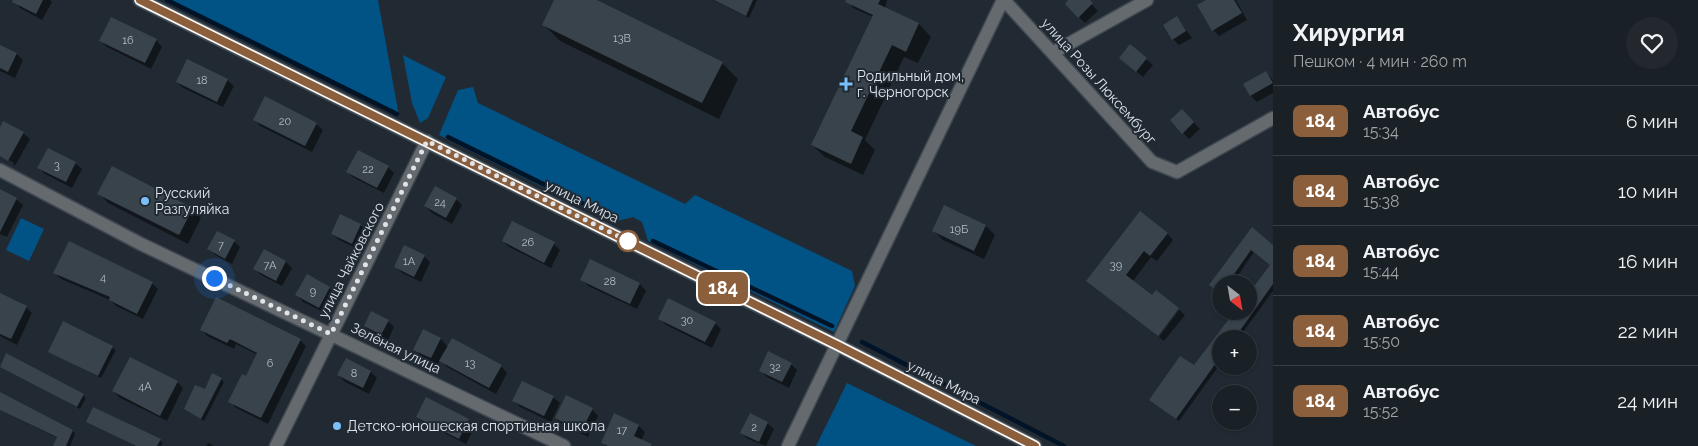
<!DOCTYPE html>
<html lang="ru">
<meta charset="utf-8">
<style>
body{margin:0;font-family:Raleway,sans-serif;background:#22282e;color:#f1f3f6;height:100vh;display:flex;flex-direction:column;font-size:19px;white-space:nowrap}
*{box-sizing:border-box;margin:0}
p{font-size:16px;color:#9fa3a7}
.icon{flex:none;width:28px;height:28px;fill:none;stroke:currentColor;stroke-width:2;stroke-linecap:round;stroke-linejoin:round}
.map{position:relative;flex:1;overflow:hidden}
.sheet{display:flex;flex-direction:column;background:#192026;width:425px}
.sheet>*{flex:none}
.badge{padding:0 10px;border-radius:8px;font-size:18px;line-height:32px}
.needle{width:32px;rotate:149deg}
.fabs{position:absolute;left:1212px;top:275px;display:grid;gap:10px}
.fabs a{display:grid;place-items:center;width:45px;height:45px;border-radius:50%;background:#192026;box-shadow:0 1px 4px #0004,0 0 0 1px #373e43;font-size:25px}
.you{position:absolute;width:25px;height:25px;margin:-12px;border:4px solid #fff;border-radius:50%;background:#1a73e8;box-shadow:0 0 0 8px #1a73e833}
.map>.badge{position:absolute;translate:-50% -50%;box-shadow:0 0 0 2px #fff}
.round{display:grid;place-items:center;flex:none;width:52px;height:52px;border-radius:26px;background:#22282e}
.headline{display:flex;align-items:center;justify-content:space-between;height:85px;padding:0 20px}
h1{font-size:24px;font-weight:700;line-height:38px}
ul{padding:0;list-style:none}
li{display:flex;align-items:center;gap:15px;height:70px;padding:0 20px;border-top:1px solid #373e43}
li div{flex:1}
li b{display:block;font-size:19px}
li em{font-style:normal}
li .badge{min-width:55px;font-weight:700;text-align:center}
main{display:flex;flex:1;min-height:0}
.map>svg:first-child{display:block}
.green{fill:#015386}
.shadow{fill:#0007}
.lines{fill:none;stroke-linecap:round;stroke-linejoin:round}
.stream{stroke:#001327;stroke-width:4.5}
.building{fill:#39434c}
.street-casing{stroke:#3f4850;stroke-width:15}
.secondary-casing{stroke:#3f4850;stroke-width:15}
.street{stroke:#656a6f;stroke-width:12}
.secondary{stroke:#878f96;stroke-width:12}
.line-casing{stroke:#fff;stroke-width:11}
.line{stroke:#8b5e3c;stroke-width:8}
.walk{stroke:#dfe5eb;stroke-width:5;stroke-dasharray:0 9}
.poi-dot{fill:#7abff8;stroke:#212a33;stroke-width:2}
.stop-dot{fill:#fff;stroke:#8b5e3c;stroke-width:2.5}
.labels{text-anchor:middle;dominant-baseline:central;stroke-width:4;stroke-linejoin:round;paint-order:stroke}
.number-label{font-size:11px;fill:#b6bcc3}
.poi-label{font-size:14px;fill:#dfe5eb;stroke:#212a33;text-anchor:start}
.street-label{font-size:14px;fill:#dfe5eb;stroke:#212a33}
</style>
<main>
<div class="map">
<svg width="1273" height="446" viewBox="0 0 1273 446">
<rect width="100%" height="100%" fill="#212a33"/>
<!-- green -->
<path class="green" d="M164 0H378L399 116Z
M403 55 446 77 428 118 420 123 412 103Z
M473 87 478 103 685 204 695 195 852 271 855 286 834 332 648 241 642 222 633 217 613 222 439 135 458 90Z
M21 218 44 229 29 261 6 250Z
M847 383 976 446H816Z"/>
<!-- shadow -->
<path class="shadow" d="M14 0H50L52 2 42 20 20 8Z
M556 0H594L722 63 738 79 719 119 560 41 544 25Z
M713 0H757L749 18Z
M848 0H887L885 8 919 24 931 37 918 63 904 57 865 140 875 150 863 175 825 157 812 145 873 17 853 8Z
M1070 0H1088L1098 11 1085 23 1066 4Z
M1208 0H1236L1247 20 1219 36 1213 30Z
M1177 18 1192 38 1179 45 1173 39Z
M156 40 162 47 151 69 107 47 100 41Z
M0 46 17 54 23 60 15 78 0 71Z
M1130 46 1153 65 1143 77 1127 64Z
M1266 72 1273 80V93L1257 102 1251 96Z
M227 80 234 86 223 107 183 88 177 82Z
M265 98 316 124 323 130 312 152 260 126 254 119Z
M1182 110 1200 129 1189 139 1171 120Z
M0 130 23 133 30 139 15 166 0 158 13 165 14 163 0 155Z
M75 163 82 169 72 188 45 174 39 168Z
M388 167 394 173 384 193 354 178 348 172Z
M0 191 16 199 23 205 7 237 0 234Z
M99 193 192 209 201 218 188 244 108 203Z
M456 199 462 205 452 224 432 213 425 206Z
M360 225 367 231 358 249 339 240 332 234Z
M986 226 995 235 984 259 943 240 934 231Z
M1252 229 1273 246V291L1238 339H1221V363L1179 421 1150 400 1195 367 1236 311H1249V295L1271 265 1254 252 1232 284H1221V293L1213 287Z
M1167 233 1173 240 1157 261 1151 257 1133 281 1152 296 1178 308 1157 335 1087 281Z
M234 241 240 247 232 264 215 255 209 249Z
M503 241 554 244 560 250 551 268 509 247Z
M265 251 286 262 292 268 282 286 261 275 255 269Z
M424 256 430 262 421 282 402 273 395 266Z
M591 261 640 284 646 291 637 309 588 286 582 279Z
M55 273 152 283 158 289 143 319 116 306 110 300 61 279Z
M329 288 336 294 325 313 303 302 297 295Z
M0 294 26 307 32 313 17 345 0 336Z
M1179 310 1185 315 1164 341 1159 337Z
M660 319 715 323 721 329 712 348 666 325Z
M388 321 394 327 388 340 371 332 365 326Z
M64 323 116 350 101 378 50 352Z
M201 329 300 340 306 346 268 424 236 408 230 401 246 378 258 355 236 344 234 349 207 336Z
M424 331 441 339 448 347 501 366 507 373 496 394 447 367 440 360 438 364 421 356 415 349Z
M346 359 371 372 377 378 369 394 345 382 338 375Z
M791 364 797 370 789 388 767 377 760 370Z
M1 366 83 395 86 398 80 409Z
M221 379 224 382 204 421 186 409Z
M177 382 183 388 167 421 120 398 113 391Z
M0 394 73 431 75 434 70 446H55L58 438 0 410Z
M553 397 560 403 551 422 520 407 514 401Z
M592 409 598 416 588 437 563 425 556 418Z
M614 415 639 426 645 432 641 441 653 446H606L602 443Z
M417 416 468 420 475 426 466 444 424 423Z
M87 422 160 440 163 443 161 446H135Z
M767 423 774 429 766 446 748 439 742 433Z
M208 443 214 446H206Z"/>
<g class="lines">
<!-- stream -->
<path class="stream" d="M167 0 397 114
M448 137 610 217
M653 241 832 326
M862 342 1064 446"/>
</g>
<!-- building -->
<path class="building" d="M13 0H43L36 14 12 2Z
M554 0H597L723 62 702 103 542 25Z
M714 0H753L746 16Z
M846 0H880L878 4 919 23 906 52 892 45 851 131 863 137 851 164 811 145 873 15 845 2Z
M1068 0H1090L1093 3 1078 18 1065 4Z
M1206 0H1234L1242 13 1212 31 1197 5Z
M1177 16 1186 31 1172 40 1163 25Z
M111 17 157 39 145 63 99 41Z
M1130 44 1147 58 1136 72 1119 58Z
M0 45 17 53 8 72 0 68Z
M187 59 228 79 217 102 176 82Z
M1266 71 1273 83 1250 96 1243 84Z
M265 96 317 123 305 146 253 120Z
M1182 109 1194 122 1182 134 1170 120Z
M3 121 24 132 8 161 0 156V127Z
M48 148 76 162 66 182 37 168Z
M358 150 389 166 377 188 346 172Z
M112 166 193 208 179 235 97 194Z
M435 186 457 198 446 218 424 206Z
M0 189 17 198 0 232Z
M944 205 986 225 974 251 932 231Z
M1140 211 1168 233 1150 256 1144 251 1126 275 1152 295 1156 290 1179 308 1158 336 1086 281Z
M340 214 361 224 352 244 331 234Z
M512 221 555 242 544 263 502 241Z
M1252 227 1273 245V284L1234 339H1221V356L1176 419 1149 400 1180 356 1194 365 1235 311H1249V293L1270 265 1251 250 1227 284H1221L1220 293 1209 285Z
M217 231 235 240 225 259 207 249Z
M69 241 153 282 137 314 109 300 110 297 53 273Z
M404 245 425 255 414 277 394 267Z
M264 249 286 261 276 281 253 269Z
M590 259 640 283 630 304 580 280Z
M307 274 330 287 319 308 295 295Z
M0 293 27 306 11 339 0 334Z
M216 297 301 339 261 418 228 402 242 374 246 376 257 353 230 339 227 343 200 330Z
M668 298 716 322 705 342 658 319Z
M371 311 389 320 381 335 364 326Z
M63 321 113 346 98 376 48 352Z
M423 329 441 338 431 358 413 350Z
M452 338 502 365 489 388 439 361Z
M768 351 792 363 782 382 759 371Z
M6 353 84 394 77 407 0 367Z
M130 357 178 381 160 416 112 391Z
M346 358 371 371 363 388 337 375Z
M212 373 222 378 201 419 184 409 195 385 205 389Z
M522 381 554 396 544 416 512 401Z
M0 392 73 430 66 446H53L57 437 0 410Z
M566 395 593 408 581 432 555 418Z
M426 397 469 419 459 439 416 417Z
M93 407 161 439 157 446H136L86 422Z
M614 413 639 425 634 436 652 444 651 446H608L601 443Z
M750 413 768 422 759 442 740 433Z"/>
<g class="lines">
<defs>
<path id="street" d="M1004 0 1152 162 1177 172 1273 118
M1054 52 1147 0
M0 170 141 244 564 446
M276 446 427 141
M788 446 1003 0"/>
<path id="secondary" d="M140 0 837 345 1035 446"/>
</defs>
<!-- street casing -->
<use href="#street" class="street-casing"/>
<!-- secondary casing -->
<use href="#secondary" class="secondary-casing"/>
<!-- street -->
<use href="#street" class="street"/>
<!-- secondary -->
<use href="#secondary" class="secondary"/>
</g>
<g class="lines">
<defs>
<path id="line" d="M140 0 837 345 1035 446"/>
</defs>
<!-- line casing -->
<use href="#line" class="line-casing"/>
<!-- line -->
<use href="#line" class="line"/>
<!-- walk -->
<path class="walk" d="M214 278 331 334 427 141 630 242 628 241"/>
</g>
<!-- markers -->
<g class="poi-dot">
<path d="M843.5 76.5h5v5h5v5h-5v5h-5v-5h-5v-5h5z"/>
<circle cx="145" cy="201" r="5"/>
<circle cx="337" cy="426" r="5"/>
</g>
<circle class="stop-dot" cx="628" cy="241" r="10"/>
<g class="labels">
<!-- number labels -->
<g class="number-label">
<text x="622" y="38">13В</text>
<text x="128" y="40">16</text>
<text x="202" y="80">18</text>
<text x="285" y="121">20</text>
<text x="57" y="165">3</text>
<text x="368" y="169">22</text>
<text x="440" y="202">24</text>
<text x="959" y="229">19Б</text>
<text x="528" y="242">26</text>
<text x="221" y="245">7</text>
<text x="409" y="261">1А</text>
<text x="270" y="265">7А</text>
<text x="1116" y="265">39</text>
<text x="103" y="277">4</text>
<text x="610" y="281">28</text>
<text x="313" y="291">9</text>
<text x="687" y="320">30</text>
<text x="270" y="363">6</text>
<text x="470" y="363">13</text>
<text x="775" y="367">32</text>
<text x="354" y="373">8</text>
<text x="145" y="386">4А</text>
<text x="754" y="427">2</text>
<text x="622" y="430">17</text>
</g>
<!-- poi labels -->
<g class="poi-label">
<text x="857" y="76">Родильный дом,<tspan x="857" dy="16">г. Черногорск</tspan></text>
<text x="155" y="193">Русский<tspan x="155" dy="16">Разгуляйка</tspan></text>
<text x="347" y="426">Детско-юношеская спортивная школа</text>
</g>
<!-- street labels -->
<g class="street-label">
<text transform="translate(1099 81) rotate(48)">улица Розы Люксембург</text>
<text transform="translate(582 201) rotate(26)">улица Мира</text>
<text transform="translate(351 260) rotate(-63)">улица Чайковского</text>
<text transform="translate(396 348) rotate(26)">Зелёная улица</text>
<text transform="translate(944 382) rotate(27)">улица Мира</text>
</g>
</g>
</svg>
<div class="fabs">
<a><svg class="needle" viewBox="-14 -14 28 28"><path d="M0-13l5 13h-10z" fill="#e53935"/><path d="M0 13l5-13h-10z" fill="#9fa3a7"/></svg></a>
<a>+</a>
<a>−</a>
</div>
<div class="you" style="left:214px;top:278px"></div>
<b class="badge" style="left:723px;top:288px;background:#8b5e3c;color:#fff">184</b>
</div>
<section class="sheet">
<div class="headline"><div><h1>Хирургия</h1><p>Пешком · 4 мин · 260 m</p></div><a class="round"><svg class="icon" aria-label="heart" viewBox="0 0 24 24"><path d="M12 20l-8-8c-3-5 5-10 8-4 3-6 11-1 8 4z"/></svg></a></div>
<ul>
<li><span class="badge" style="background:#8b5e3c;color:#fff">184</span><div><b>Автобус</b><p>15:34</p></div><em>6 мин</em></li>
<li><span class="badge" style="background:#8b5e3c;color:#fff">184</span><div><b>Автобус</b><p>15:38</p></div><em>10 мин</em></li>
<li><span class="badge" style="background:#8b5e3c;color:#fff">184</span><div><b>Автобус</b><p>15:44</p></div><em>16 мин</em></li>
<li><span class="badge" style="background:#8b5e3c;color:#fff">184</span><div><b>Автобус</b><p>15:50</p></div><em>22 мин</em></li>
<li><span class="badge" style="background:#8b5e3c;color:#fff">184</span><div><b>Автобус</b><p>15:52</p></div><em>24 мин</em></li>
</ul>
</section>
</main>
